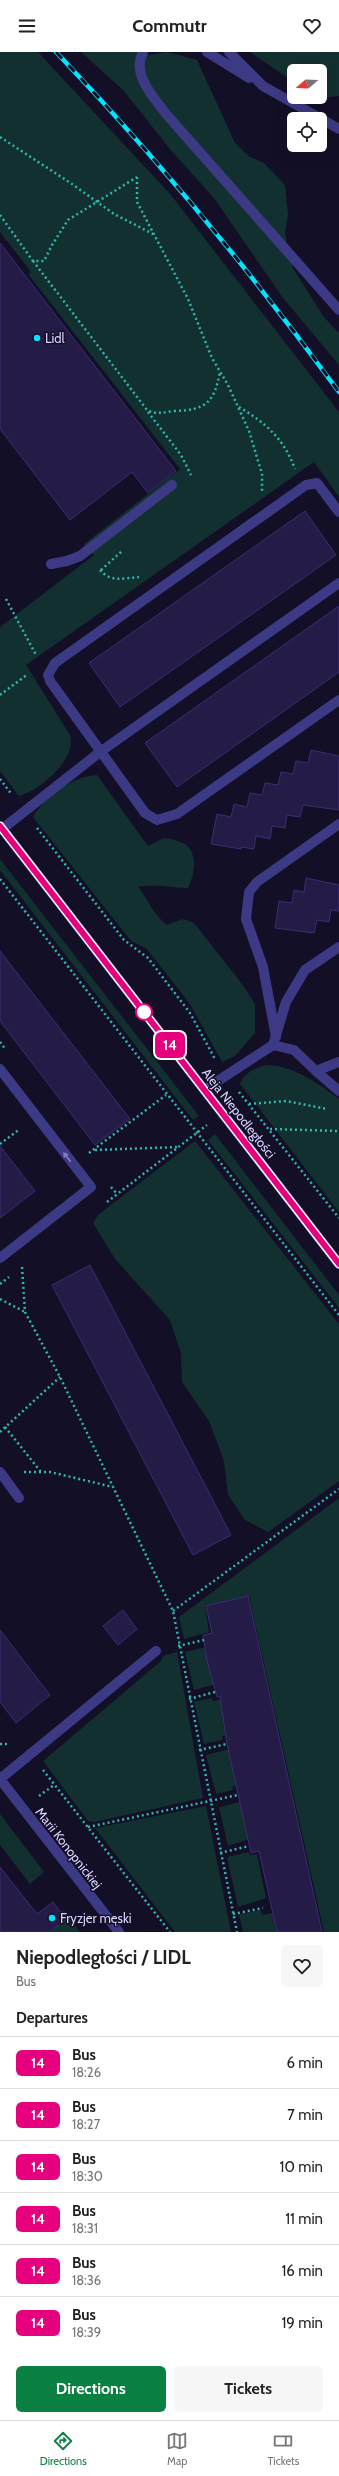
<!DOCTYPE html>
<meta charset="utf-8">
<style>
body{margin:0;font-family:Cabin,sans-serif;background:#f6f6f6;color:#222;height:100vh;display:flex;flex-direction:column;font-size:15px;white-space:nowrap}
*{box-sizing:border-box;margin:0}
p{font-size:13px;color:#767676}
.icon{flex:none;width:22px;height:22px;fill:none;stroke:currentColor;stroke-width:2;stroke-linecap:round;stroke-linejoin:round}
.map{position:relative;height:1880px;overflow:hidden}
.sheet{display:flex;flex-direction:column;background:#fff;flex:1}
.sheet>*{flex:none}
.badge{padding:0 8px;border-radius:6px;font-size:14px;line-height:26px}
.needle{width:26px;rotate:251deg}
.controls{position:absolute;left:287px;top:12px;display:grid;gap:8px}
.controls a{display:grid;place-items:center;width:40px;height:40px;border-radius:6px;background:#fff;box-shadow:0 4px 16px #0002;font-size:20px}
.map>.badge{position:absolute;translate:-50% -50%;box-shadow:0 0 0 2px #fff}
h2{padding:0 16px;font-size:15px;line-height:36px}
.round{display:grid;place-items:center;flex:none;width:42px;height:42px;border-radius:6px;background:#f6f6f6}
.overview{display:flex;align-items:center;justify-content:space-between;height:68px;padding:0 16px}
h1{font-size:19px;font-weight:700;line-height:30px}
.action{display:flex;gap:8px;margin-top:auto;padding:8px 16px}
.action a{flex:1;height:46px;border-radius:6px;background:#0b8043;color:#fff;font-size:16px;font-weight:700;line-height:46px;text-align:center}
.action a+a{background:#f6f6f6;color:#222}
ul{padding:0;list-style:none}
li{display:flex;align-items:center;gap:12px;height:52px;padding:0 16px;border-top:1px solid #e0e0e0}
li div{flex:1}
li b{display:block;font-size:15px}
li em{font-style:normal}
li .badge{min-width:44px;font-weight:700;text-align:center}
header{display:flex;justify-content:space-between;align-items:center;height:52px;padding:0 16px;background:#fff;font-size:18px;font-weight:700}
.dock{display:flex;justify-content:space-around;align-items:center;height:56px;border-top:1px solid #e0e0e0;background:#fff;font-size:11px;color:#767676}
.dock a{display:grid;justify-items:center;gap:2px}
.dock .on{color:#0b8043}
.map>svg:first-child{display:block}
.green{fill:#12302f}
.building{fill:#241b47;stroke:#3b2d73}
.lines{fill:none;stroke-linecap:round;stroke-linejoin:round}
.path{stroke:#2fb8b0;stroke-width:2.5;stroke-dasharray:2 3;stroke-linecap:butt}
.minor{stroke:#3d3a85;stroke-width:10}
.rail-casing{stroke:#00e5ff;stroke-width:4.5}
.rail{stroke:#130f26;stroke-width:3;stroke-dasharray:9;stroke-linecap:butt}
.oneway{fill:#837fbc}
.line-casing{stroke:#fff;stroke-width:9}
.line{stroke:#e6007e;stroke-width:6}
.poi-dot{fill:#00e5ff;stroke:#130f26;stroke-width:1.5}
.stop-dot{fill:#fff;stroke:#e6007e;stroke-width:2}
.labels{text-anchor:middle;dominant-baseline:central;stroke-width:3;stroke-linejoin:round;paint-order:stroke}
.poi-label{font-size:13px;fill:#d9d4ff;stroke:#130f26;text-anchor:start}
.street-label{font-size:13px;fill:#d9d4ff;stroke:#130f26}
</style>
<header><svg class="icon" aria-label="menu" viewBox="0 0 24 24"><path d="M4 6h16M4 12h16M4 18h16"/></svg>Commutr<svg class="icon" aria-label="heart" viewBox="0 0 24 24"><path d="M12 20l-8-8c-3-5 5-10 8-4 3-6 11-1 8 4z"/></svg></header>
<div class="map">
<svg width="339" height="1880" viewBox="0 0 339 1880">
<rect width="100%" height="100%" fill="#130f26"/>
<!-- green -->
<path class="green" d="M0 0H38L171 143 339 360V445L314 410 26 613 70 683C77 708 40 738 19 744L0 719V575L94 503 84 492 180 417 28 222 31 220 0 180Z
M81 0H143L149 3 167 0 197 8 235 91 250 105 264 111 285 133 288 162 285 182 293 216 323 264 339 281V313L283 246 214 146 169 96 124 39Z
M250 0H339V44L319 46 316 45H320V19H294V30Z
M97 723 148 794C153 792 157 789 162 787 166 785 173 788 178 789 199 795 196 820 188 836 171 836 153 831 138 835 148 848 154 863 167 873L183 867 194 871 242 932 255 952V981L235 1004 222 1010 190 952 146 896 131 889 33 765C45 744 73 724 97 723Z
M0 807 199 1064 193 1068 0 818Z
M266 1013C293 1013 319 1032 339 1047V1160L240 1032C245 1020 254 1017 266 1013Z
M215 1082 339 1243V1256L208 1088Z
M195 1089 339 1272V1429L268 1480 245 1468 228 1443 224 1409 209 1369 182 1330 181 1301 170 1268 115 1207 93 1171 99 1162Z
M339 1446V1880H324L249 1544 205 1554 209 1580 184 1587 179 1565Z
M211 1594 220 1631 194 1638 185 1600Z
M177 1600 203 1746 94 1770 88 1769 43 1709 161 1609 163 1604Z
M212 1646 213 1649 223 1647 231 1682 222 1684 223 1688 204 1692 194 1650Z
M226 1698H233L241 1732 232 1735 233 1738 216 1742 206 1703Z
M244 1749 253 1786 228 1794 219 1755Z
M206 1754 231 1880H175L95 1776Z
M0 1762 44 1820 30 1832 0 1793Z
M249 1800 250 1803 257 1802 266 1846 238 1855 227 1805Z
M63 1858 80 1880H50L66 1867 61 1860Z
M261 1858 262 1863 272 1861 276 1880H243L239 1862Z"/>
<!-- building -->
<path class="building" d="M0 191 176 419 148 441 132 420 70 468 0 377Z
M305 459 336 503 120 655 89 611Z
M339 554V620L177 735 145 691Z
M311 698 339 704V758L303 753 300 765 287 763 285 776 272 774 270 787 256 784 254 797 241 795V797L211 792 217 762 231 765 234 752 247 755 250 741 262 743 265 731 278 733 281 720 293 722 296 709 308 711Z
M306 826 339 833V859L331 858 329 870 317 868 314 881 275 876 279 849 292 851 294 838 304 840Z
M0 899 130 1067 95 1093 0 969Z
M0 1094 35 1139 0 1166Z
M90 1213 231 1483 193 1503 52 1233Z
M248 1544 322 1880H277L259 1799 251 1801 227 1692 220 1644 217 1645 207 1608 203 1583 212 1581 206 1554Z
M123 1558 137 1577 118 1593 103 1574Z
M0 1578 50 1643 16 1671 0 1650Z
M0 1815 37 1862 53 1850 66 1867 50 1880H0Z"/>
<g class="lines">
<!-- path -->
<path class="path" d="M0 85 72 132 114 162 153 182
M137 125V150L188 247 212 306 228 333 249 379 262 422V440
M0 163 33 209H44L52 193 68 168 137 125
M33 209 147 358C156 363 164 360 174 359 206 358 214 351 220 320
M239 355C266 371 284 387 295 417
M148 360 181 403 191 423
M100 518C111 531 124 526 139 525
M101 518 122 499
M6 547 36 603
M0 643 28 622
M0 727 12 743
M37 776 124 888 148 906 190 961 215 1007
M0 827 339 1263
M0 990 6 998
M239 1040 339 1166
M249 1052 286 1049 327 1057
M270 1077 339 1079
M0 1092 20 1077
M95 1098 178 1095
M89 1101 166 1043
M111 1135 117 1142
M107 1150 207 1073
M22 1215 25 1260 60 1325 173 1559 237 1880
M0 1232 9 1225
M0 1247 25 1260
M5 1375 41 1420
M0 1380 60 1325
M24 1420H50L113 1435
M173 1559 339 1437
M178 1594 204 1588
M189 1647 215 1640
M0 1692H9
M199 1698 227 1692
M43 1718 170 1880
M39 1744 54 1733
M88 1775 238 1743
M220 1801 249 1794
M233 1862 263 1856"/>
<!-- minor -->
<path class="minor" d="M143 0C131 22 154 46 167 63L339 258
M207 0 249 26
M229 0 263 34 339 77
M339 460 317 431 306 433 55 611 48 623 50 629 145 761 157 768 177 762 339 648
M51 512 67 509 80 504 172 433
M0 774 339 1212
M2 777 100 700 339 531
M276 985 263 915 246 867 249 840 257 830 339 772
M273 993 294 998 316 1019 339 1010
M0 1017 91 1135 0 1206
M316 1019 339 1039
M204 1038 273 993 286 950 305 918 339 895
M0 1420 19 1446
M0 1727 156 1599
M0 1727 119 1880"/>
<defs>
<path id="rail" d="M56 0C158 107 252 221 339 340"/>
</defs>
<!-- rail casing -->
<use href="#rail" class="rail-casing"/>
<!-- rail -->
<use href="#rail" class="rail"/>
</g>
<!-- one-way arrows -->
<defs><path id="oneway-solid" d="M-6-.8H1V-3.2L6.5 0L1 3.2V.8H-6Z"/></defs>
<use class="oneway" href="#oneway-solid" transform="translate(67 1105) rotate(-128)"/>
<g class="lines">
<defs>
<path id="line" d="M0 774 339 1212"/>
</defs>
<!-- line casing -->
<use href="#line" class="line-casing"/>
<!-- line -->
<use href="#line" class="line"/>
</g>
<!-- markers -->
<g class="poi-dot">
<circle cx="37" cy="286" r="4"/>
<circle cx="52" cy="1866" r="4"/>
</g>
<circle class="stop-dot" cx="144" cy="960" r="8"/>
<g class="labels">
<!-- poi labels -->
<g class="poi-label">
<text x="45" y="286">Lidl</text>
<text x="60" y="1866">Fryzjer męski</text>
</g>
<!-- street labels -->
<g class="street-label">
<text transform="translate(239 1061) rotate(52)">Aleja Niepodległości</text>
<text transform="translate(69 1796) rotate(52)">Marii Konopnickiej</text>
</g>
</g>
</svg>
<div class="controls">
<a><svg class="needle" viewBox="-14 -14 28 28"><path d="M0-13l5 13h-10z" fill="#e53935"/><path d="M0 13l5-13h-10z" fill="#767676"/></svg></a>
<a><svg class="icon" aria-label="locate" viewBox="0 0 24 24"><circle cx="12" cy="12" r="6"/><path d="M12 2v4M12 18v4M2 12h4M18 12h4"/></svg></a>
</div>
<b class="badge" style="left:170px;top:993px;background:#e6007e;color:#fff">14</b>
</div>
<section class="sheet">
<div class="overview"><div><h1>Niepodległości / LIDL</h1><p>Bus</p></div><a class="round"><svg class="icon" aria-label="heart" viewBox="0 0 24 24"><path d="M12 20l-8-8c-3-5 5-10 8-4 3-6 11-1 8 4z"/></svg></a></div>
<h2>Departures</h2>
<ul>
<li><span class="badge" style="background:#e6007e;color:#fff">14</span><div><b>Bus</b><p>18:26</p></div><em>6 min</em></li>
<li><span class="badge" style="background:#e6007e;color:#fff">14</span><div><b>Bus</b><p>18:27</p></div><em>7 min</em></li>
<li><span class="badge" style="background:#e6007e;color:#fff">14</span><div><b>Bus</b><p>18:30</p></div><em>10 min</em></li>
<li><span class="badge" style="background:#e6007e;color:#fff">14</span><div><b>Bus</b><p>18:31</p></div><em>11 min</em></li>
<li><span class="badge" style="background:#e6007e;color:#fff">14</span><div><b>Bus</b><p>18:36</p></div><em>16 min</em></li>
<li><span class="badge" style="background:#e6007e;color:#fff">14</span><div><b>Bus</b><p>18:39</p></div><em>19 min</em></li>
</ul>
<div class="action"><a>Directions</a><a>Tickets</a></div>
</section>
<nav class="dock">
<a class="on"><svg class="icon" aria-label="directions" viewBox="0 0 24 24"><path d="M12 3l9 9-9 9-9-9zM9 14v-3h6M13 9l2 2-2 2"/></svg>Directions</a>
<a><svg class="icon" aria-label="map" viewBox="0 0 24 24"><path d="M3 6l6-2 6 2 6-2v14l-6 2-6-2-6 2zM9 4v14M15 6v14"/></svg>Map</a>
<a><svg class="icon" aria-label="tickets" viewBox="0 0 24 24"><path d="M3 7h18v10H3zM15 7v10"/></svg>Tickets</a>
</nav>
